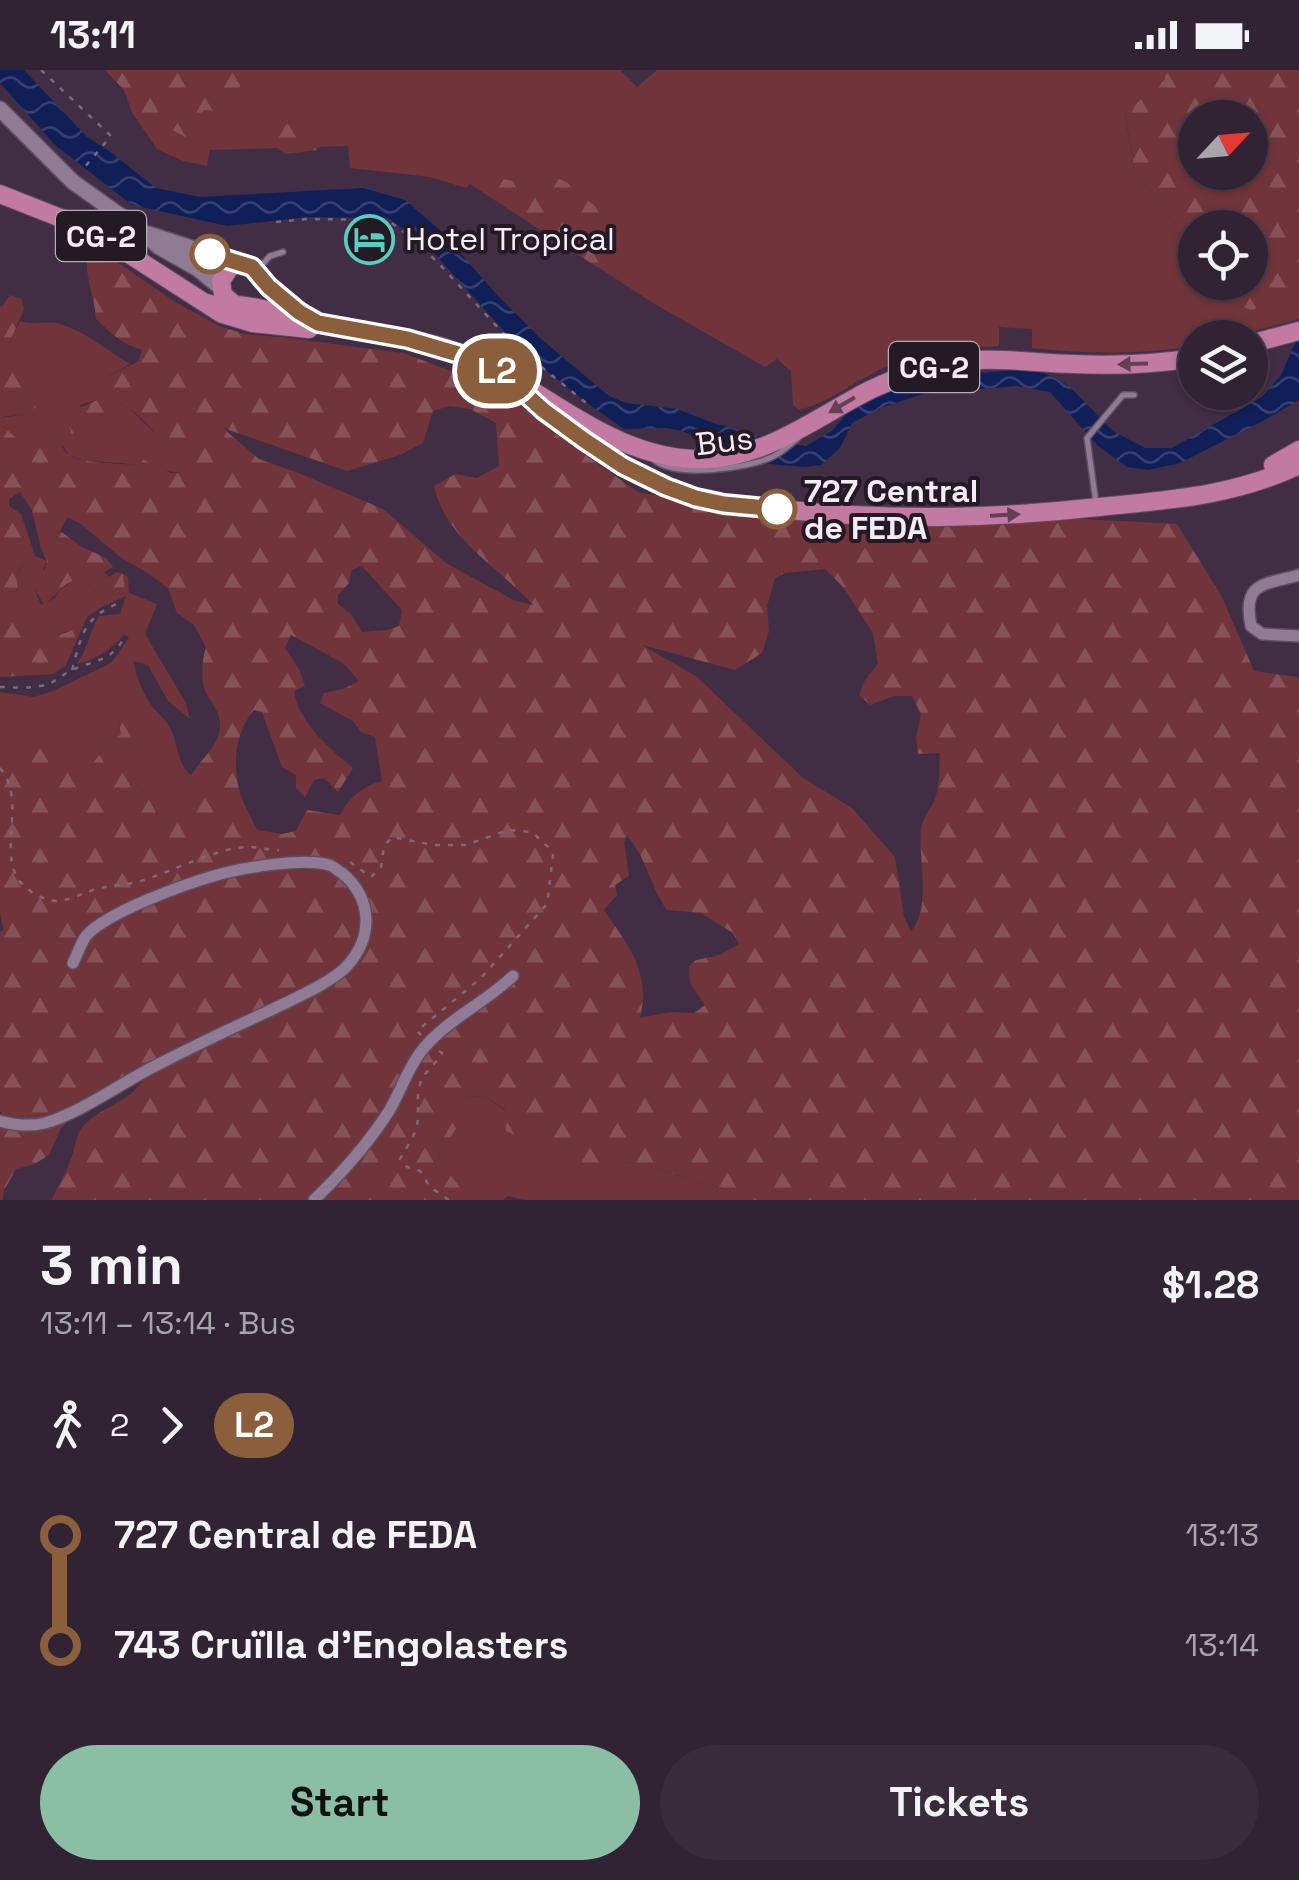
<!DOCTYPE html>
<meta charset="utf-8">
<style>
body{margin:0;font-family:"Space Grotesk",sans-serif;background:#392a3c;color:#f1f3f6;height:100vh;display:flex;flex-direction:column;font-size:38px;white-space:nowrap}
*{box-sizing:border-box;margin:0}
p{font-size:32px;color:#a8a4ac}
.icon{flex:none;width:55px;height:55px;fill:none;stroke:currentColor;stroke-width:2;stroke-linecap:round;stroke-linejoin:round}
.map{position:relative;height:1130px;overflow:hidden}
.details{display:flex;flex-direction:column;background:#312234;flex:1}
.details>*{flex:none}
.badge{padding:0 20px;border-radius:32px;font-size:35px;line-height:65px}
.needle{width:65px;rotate:64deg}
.fabs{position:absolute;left:1178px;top:30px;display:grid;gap:20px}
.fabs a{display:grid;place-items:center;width:90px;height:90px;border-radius:50%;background:#312234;box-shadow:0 2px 8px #0004,0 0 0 2px #4c3f4f;font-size:50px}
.map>.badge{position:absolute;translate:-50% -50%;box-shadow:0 0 0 5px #fff}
.legs{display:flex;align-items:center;gap:15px;height:110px;padding:0 40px;font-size:32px}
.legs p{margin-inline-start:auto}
.summary{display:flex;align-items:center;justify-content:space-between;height:170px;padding:0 40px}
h1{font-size:55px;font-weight:600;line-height:75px}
.primary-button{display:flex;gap:20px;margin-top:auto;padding:20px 40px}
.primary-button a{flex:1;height:115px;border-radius:60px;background:#8abfa5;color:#111;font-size:40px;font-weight:600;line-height:115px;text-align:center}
.primary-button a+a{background:#392a3c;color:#f1f3f6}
ul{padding:0 40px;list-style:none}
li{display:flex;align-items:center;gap:35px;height:110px;font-size:38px}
li i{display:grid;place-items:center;width:15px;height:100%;margin:0 12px;background:currentColor}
li i::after{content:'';width:25px;height:25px;margin:-12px;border:8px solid;border-radius:50%;background:#312234}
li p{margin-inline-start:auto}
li:first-child i{background:linear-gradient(#0000 50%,currentColor 0)}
li:last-child i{background:linear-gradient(currentColor 50%,#0000 0)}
.status{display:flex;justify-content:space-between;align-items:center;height:70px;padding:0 50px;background:#312234;direction:ltr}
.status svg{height:28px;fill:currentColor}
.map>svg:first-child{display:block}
.green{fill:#71343a}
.forest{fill:url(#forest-firs);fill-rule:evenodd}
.water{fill:url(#water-waves)}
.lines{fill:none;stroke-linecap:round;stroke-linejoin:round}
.service-casing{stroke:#5e4d61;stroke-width:8}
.minor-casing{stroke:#5e4d61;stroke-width:14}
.secondary-casing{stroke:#5e4d61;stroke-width:18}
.trunk-casing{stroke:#5e4d61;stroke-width:20}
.path{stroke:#7a697d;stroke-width:2.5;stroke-dasharray:5 8;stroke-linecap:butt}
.service{stroke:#917a94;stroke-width:5}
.minor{stroke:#917a94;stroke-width:11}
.secondary{stroke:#917a94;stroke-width:15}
.trunk{stroke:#c279a2;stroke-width:18}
.oneway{fill:#634056}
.line-1-casing{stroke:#fff;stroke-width:22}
.line-1{stroke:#8b5e3c;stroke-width:15}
.stop-1-dot{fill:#fff;stroke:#8b5e3c;stroke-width:5}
.labels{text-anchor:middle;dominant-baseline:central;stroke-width:8;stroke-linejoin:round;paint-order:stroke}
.shield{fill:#231a24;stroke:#b7acb9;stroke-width:2.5}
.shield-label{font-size:30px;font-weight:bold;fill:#f7ebf9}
.poi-label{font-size:32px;fill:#f7ebf9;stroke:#231a24;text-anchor:start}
.street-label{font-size:32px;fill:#f7ebf9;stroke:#231a24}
.stop-label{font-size:32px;font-weight:bold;fill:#f7ebf9;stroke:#231a24;text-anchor:start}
</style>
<div class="status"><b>13:11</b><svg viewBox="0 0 49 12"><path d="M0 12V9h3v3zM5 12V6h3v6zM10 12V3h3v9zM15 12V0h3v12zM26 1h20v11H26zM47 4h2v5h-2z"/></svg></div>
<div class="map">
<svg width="1299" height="1130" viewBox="0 0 1299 1130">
<defs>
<pattern id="forest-firs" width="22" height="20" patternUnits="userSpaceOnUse" patternTransform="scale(2.5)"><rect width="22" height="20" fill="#71343a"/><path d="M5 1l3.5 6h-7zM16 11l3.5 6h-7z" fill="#865257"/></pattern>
<pattern id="water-waves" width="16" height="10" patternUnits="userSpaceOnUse" patternTransform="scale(2.5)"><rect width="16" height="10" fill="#101f58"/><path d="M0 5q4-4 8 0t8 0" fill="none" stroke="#344071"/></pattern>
</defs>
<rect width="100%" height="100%" fill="#412e45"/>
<!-- green -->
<path class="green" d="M105 0H620L637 17 657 0H1165V9L1125 44 1134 98 1195 181V212L1211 213 1218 227 1299 223V249L1231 267 1195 268V276C1138 285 1089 284 1032 278V259L999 257V276C963 278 924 281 890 295 859 308 831 332 799 340L793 335 791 301 777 289 765 297 653 233 470 114 466 118 430 107 350 98 348 76 210 80 207 96 183 91 157 79 132 42 124 20Z
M20 251C33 256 47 250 60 254 85 261 108 281 130 294L100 311 108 322 101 329 80 335 92 368 119 333C131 337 134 344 143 352 159 367 178 380 180 403L122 393 85 391 69 385 63 376 31 381 4 357 0 348 27 344 35 318C24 305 19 288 9 274Z
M35 486 47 491 34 518 41 535 55 528 60 520 70 512 84 509 99 526 124 523 123 504 128 507 129 523 157 534 145 564 186 633 190 649 168 631 148 595 133 591C137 607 142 623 152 636 159 645 168 651 172 662 178 677 178 695 191 705 183 729 176 747 157 764L153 755 158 745 150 731 134 712V681L142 662 118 649 121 664 106 676 85 705 73 707 23 692 4 673H0V622L34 627 53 621 111 593 129 568 124 564C112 580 96 589 77 594 88 579 89 563 99 546L120 544 126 526 100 538 87 547 66 595 67 561 58 565 53 559 32 557C21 529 2 505 35 486Z
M484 1026 588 1096 632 1092 729 1120 738 1130H524L508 1126 503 1130H466C459 1114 446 1103 438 1087L463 1047 459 1028Z"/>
<!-- forest -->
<path class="forest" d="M105 0H258L229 27 254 51 292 55 320 66 317 80 286 84 264 69 238 58 222 41 204 40 185 67 154 50 144 60 132 42 124 20Z
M1165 0H1299V223L1297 225 1251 240 1218 227 1211 213 1250 212V158H1195V181L1134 98 1125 43 1165 9ZM1195 48H1250V102H1195Z
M554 107C572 113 574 118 587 130 593 135 602 140 607 145 620 165 611 182 597 197L487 125 482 111 497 108 524 113Z
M91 174 175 232 219 256 245 264 288 268 403 283 475 310 517 333 560 367 638 422 751 443 1060 448 1177 454 1222 527 1254 601 1298 607 1299 609V1130H738L729 1120 632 1092 588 1097 506 1061 505 1039 484 1026 459 1028 464 1046 438 1087C446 1103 461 1114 466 1130H52C58 1115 67 1101 72 1086 76 1076 76 1064 83 1056 102 1036 130 1033 145 1007L88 1032 61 1058 49 1085 33 1095 16 1099 4 1120 3 1130H0V1046L2 1044 0 1041V862L4 860 0 845V673H4L18 684 23 691 33 676 57 682 73 707 84 705 106 676 121 664 118 649 121 639 136 645 142 662 134 681V712L150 731 158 746 153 755 157 763C184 740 177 729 192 704 201 689 218 677 220 658 221 643 213 635 206 623 200 610 202 590 206 577L194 555 177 543 168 518 146 502 120 487 81 454 67 447 60 461 82 477 106 488 113 497 104 502 109 507 117 502 123 504 125 523 99 526 84 509C79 511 75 511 70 512 62 515 54 528 44 534L34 518 32 509 45 499 47 491 41 478 32 440 20 422 9 429V436L21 444 35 486C2 505 21 525 35 550L33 557 53 559 58 565 75 560V565L66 595 53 604 0 607V236L2 237 10 225 21 229 24 239 9 274C17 284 32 309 35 320 36 322 36 335 36 337L27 344 1 347 4 357 31 381 58 370C61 374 63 380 68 384 81 395 120 392 138 396L142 389 171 403H180C178 383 136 338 119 333L113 345 92 368 71 363 67 344C81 335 96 334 108 322L99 311 139 291 142 279C123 276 110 262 96 249 95 223 80 200 91 174ZM449 336 470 339 496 353 499 396 477 408 455 404 434 416C446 470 499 497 533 535L513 530 446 493 383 439 301 404 259 389 223 358 347 401 400 385 423 373 433 341ZM362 496 402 540 399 556 387 560 362 562 351 544 338 534V525L349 513 352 500ZM825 499 844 518 873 563 878 594 865 610 859 625 870 635 894 626H912L921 644 916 668 918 684 940 683C939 698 940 718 934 731 929 742 922 748 921 760 918 789 932 838 911 861L904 847 895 787 852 738 803 708 697 607 642 575 735 600 762 583 769 561 767 536 775 508 785 503ZM291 565 343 593 359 611 343 619 324 623 320 633 353 651 361 662 375 667 382 711C361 717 350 727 340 745L307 740 296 761 282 764 257 760C252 748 244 736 240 723 232 695 235 662 254 640L262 642 282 697 296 705V718L305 727 314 710 324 708 338 722 353 698C329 678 299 653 294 621L305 616 299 599 285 578ZM627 766C647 788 650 816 667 840L701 843 733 863 739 874 720 885 696 890 689 896 690 913 705 935 694 943 671 942 640 948C651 902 629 877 604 840L617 825 615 815 629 806 624 772Z"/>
<!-- water -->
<path class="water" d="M0 0H24L86 66 109 81 156 118 200 127 363 118 405 130 442 162 497 225 540 268 609 326 626 333 677 339 713 353 782 372 806 376 833 360 849 341 884 323 933 308 1034 298 1068 315 1113 361 1145 378H1172L1262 327 1281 305 1299 264V330L1263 351 1180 393 1148 400 1127 397 1097 375 1050 322 1016 316 923 324 880 338 852 353 840 378 821 395 805 397 759 393 682 361 666 358 624 359 590 335 525 284 432 181 388 148 308 147 227 156 132 135 55 75 0 13Z"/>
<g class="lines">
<defs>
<path id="service" d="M259 198 270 186 283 182
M654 390C677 408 746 399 772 387 781 383 790 375 798 368
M1096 433 1087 368 1123 325H1134"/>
<path id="minor" d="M1299 505C1263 515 1242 512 1251 556L1262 564 1299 566
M0 1051C15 1055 30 1057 45 1053 81 1043 124 1011 159 994 196 975 232 958 269 941 291 930 331 913 347 896 374 866 372 828 342 803 339 802 332 795 329 795 305 787 242 798 217 805 185 814 107 842 86 866 81 873 77 885 73 893
M314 1130C342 1103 368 1074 389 1041 401 1021 408 997 423 979 449 948 485 933 513 906"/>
<path id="secondary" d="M0 39 73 112 142 161 159 177 198 199 221 218
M149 164 240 194"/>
<path id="trunk" d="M0 124 81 156 101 166 222 244 252 253 309 259
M207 233C218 238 225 235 236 235 246 235 257 238 267 240 291 244 316 253 340 258 378 265 416 268 452 280 540 310 608 393 707 389 761 387 808 354 853 329 879 314 909 303 938 296 983 284 1028 293 1074 294 1115 296 1155 294 1195 288
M235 235 223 225 221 211 230 197 240 194 252 197 269 217 305 245
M1250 274 1299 261
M545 341C592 376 639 411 696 428 723 436 751 436 779 439 889 451 989 449 1099 437 1168 430 1235 426 1299 395
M1273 395 1299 380"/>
</defs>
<!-- service casing -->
<use href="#service" class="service-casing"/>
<!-- minor casing -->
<use href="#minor" class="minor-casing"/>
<!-- secondary casing -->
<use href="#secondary" class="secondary-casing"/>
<!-- trunk casing -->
<use href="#trunk" class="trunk-casing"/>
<!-- path -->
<path class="path" d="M41 0 111 66 83 99
M276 152 308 149 388 150 417 172 442 197 513 274 590 336
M72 600C82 564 83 548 119 533
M0 617C13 617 27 619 40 616 53 614 58 608 68 602 88 591 110 593 122 571
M0 698C26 729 0 774 17 808 26 820 41 830 56 831 70 831 86 821 100 818 112 815 125 815 138 812 169 803 218 777 248 777 258 777 268 780 279 780
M350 792 371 807 381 797 384 776 392 767 433 775H466L508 760 532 762 548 777 553 785 547 834 481 908 417 961 421 965
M439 981 442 983C436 994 426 1001 422 1009 414 1025 421 1043 416 1059 413 1069 405 1080 400 1089L407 1097 420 1101 430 1117 449 1130"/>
<!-- service -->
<use href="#service" class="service"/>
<!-- minor -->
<use href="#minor" class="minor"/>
<!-- secondary -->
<use href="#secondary" class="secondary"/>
<!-- trunk -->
<use href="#trunk" class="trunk"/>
</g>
<!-- one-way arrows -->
<defs><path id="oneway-solid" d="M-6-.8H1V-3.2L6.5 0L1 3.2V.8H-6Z" transform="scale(2.5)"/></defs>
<g class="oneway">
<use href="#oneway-solid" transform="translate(1133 294) rotate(178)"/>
<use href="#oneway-solid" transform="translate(842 335) rotate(149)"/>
<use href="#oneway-solid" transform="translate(1005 445) rotate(-3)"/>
</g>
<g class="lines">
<defs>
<path id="line-1" d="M210 184 252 197 269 217 299 242 318 253 407 269 475 289 507 307 543 340 584 370 623 396 666 417 696 428 724 434 777 439"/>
</defs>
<!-- line-1 casing -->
<use href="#line-1" class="line-1-casing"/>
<!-- line-1 -->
<use href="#line-1" class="line-1"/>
</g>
<!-- icons -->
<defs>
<symbol id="hotel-ring" viewBox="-11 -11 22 22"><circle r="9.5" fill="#231a24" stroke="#57cec2" stroke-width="1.5"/><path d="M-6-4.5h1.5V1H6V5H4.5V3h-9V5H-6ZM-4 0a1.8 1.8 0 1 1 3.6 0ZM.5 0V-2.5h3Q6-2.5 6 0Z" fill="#57cec2"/></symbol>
</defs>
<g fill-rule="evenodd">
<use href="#hotel-ring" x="342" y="142" width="55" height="55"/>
</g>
<!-- markers -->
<g class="stop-1-dot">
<circle cx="210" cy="184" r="18"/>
<circle cx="777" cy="439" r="18"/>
</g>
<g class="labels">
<!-- shield labels -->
<g class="shield">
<rect x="56" y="141" width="90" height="50" rx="8"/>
<rect x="889" y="272" width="90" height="50" rx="8"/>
</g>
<g class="shield-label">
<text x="101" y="166">CG-2</text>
<text x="934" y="297">CG-2</text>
</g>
<!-- poi labels -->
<g class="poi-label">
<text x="405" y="169">Hotel Tropical</text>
</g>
<!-- street labels -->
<g class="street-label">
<text transform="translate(724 371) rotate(-7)">Bus</text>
</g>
<!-- stop labels -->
<g class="stop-label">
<text x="804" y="421">727 Central<tspan x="804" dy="37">de FEDA</tspan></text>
</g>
</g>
</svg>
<div class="fabs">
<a><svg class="needle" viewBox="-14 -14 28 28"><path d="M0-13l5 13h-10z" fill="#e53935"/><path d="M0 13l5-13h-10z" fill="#a8a4ac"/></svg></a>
<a><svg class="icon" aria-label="locate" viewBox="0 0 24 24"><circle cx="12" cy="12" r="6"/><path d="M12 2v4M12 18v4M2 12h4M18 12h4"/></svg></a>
<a><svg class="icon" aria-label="layers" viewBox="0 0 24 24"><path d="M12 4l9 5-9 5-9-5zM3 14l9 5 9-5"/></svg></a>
</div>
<b class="badge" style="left:497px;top:301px;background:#8b5e3c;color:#fff">L2</b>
</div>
<section class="details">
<div class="summary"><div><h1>3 min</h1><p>13:11 – 13:14 · Bus</p></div><b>$1.28</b></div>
<div class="legs"><svg class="icon" aria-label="walk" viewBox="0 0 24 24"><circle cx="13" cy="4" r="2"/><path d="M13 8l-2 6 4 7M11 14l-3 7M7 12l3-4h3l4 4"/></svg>2<svg class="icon" aria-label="forward" viewBox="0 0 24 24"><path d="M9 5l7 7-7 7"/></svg><b class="badge" style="background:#8b5e3c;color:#fff">L2</b></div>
<ul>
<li><i style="color:#8b5e3c"></i><b>727 Central de FEDA</b><p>13:13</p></li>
<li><i style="color:#8b5e3c"></i><b>743 Cruïlla d'Engolasters</b><p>13:14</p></li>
</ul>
<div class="primary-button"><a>Start</a><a>Tickets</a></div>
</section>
